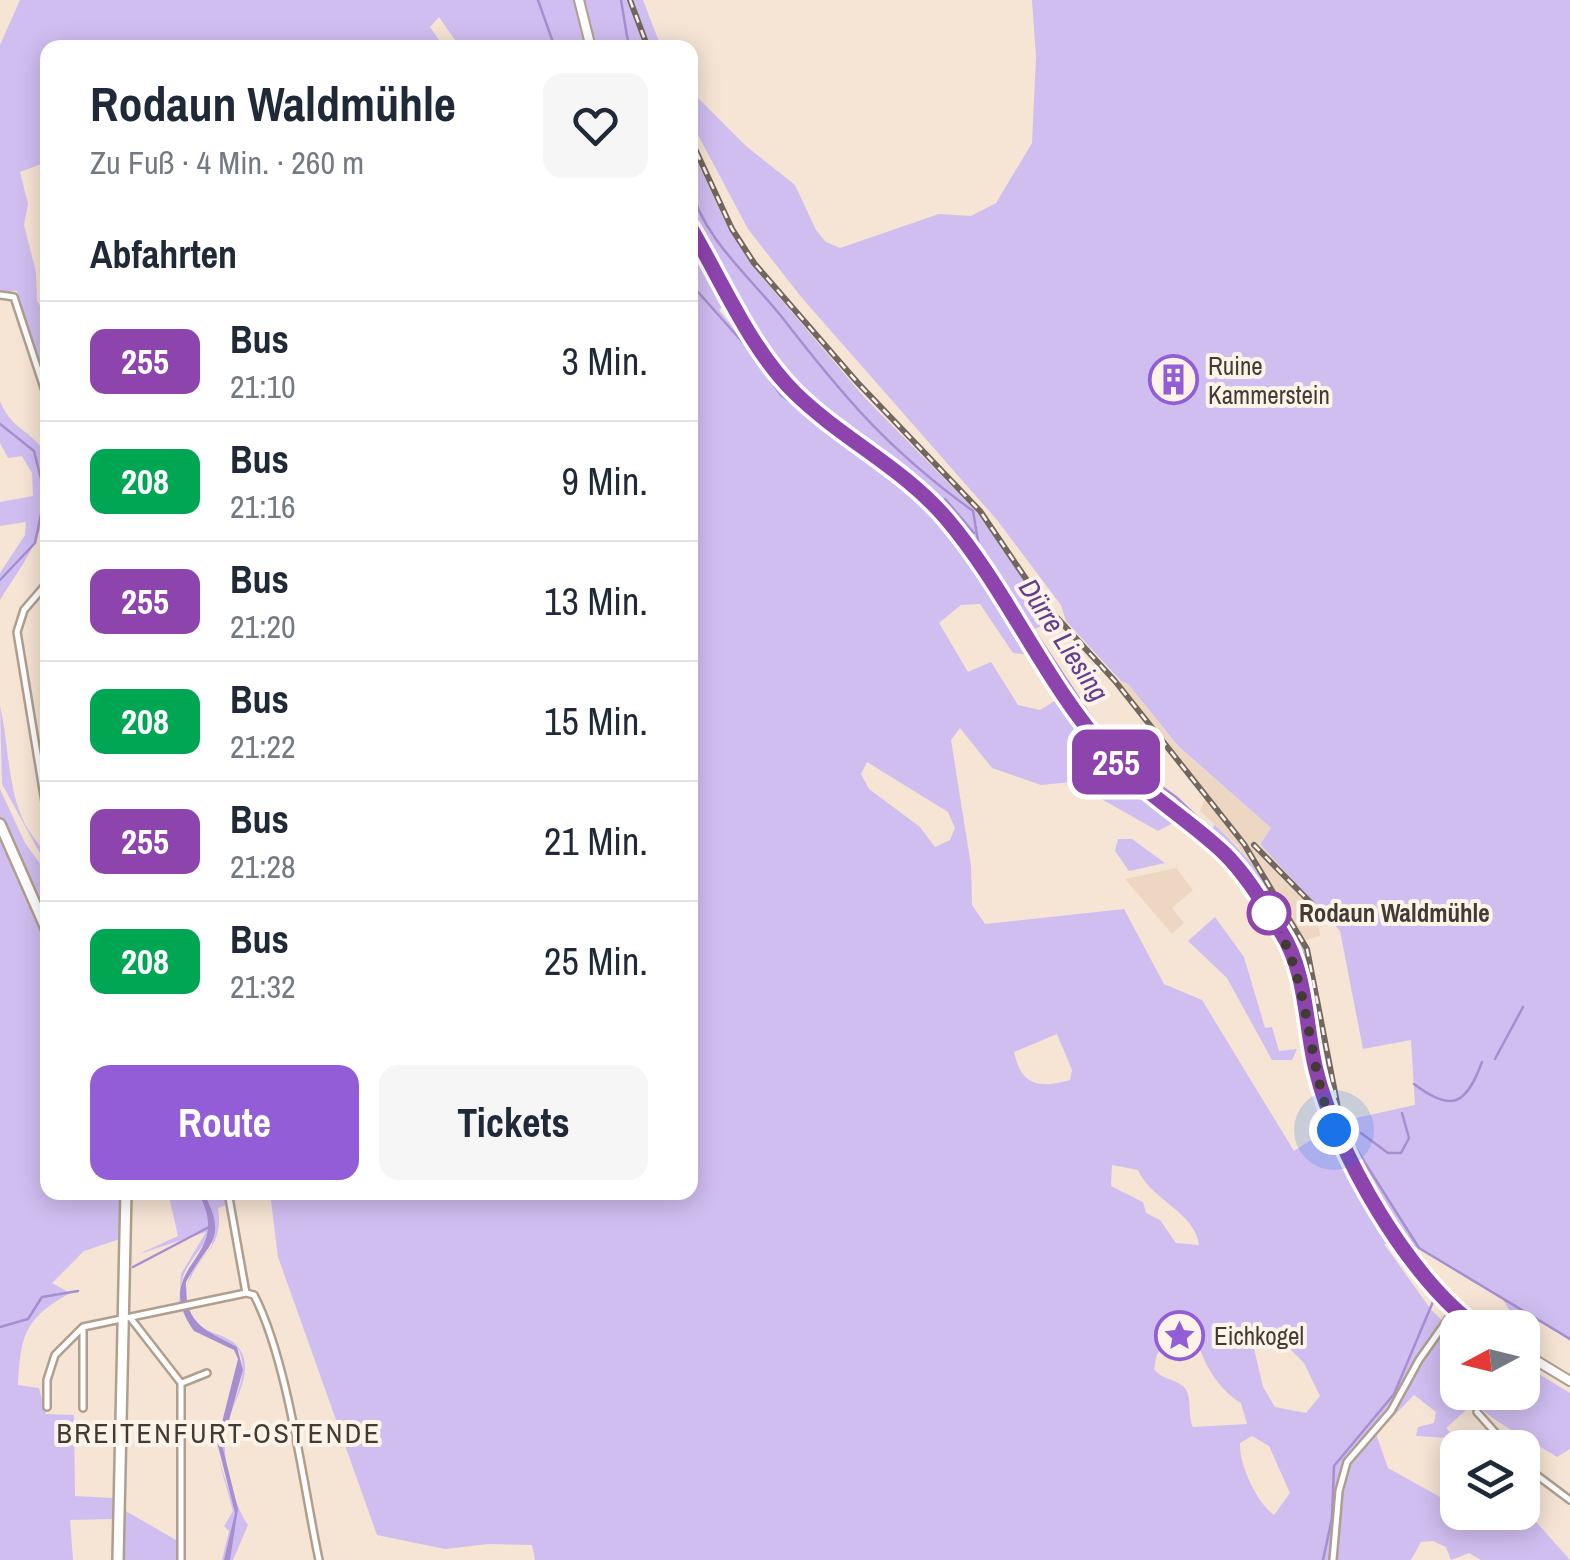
<!DOCTYPE html>
<html lang="de">
<meta charset="utf-8">
<style>
body{margin:0;font-family:"Archivo Narrow",sans-serif;background:#f6f6f7;color:#1f2937;height:100vh;display:flex;flex-direction:column;font-size:38px;white-space:nowrap}
*{box-sizing:border-box;margin:0}
p{font-size:32px;color:#747a83}
.icon{flex:none;width:55px;height:55px;fill:none;stroke:currentColor;stroke-width:2;stroke-linecap:round;stroke-linejoin:round}
.map{position:relative;flex:1;overflow:hidden}
.details{position:absolute;left:40px;top:40px;width:658px;height:1160px;display:flex;flex-direction:column;background:#fff;border-radius:20px;box-shadow:0 5px 25px #0003}
.details>*{flex:none}
.badge{padding:0 20px;border-radius:15px;font-size:35px;line-height:65px}
.needle{width:65px;rotate:263deg}
.buttons{position:absolute;left:1440px;top:1310px;display:grid;gap:20px}
.buttons a{display:grid;place-items:center;width:100px;height:100px;border-radius:20px;background:#fff;box-shadow:0 5px 25px #0003;font-size:50px}
.you{position:absolute;width:50px;height:50px;margin:-25px;border:8px solid #fff;border-radius:50%;background:#1a73e8;box-shadow:0 0 0 15px #1a73e833}
.map>.badge{position:absolute;translate:-50% -50%;box-shadow:0 0 0 5px #fff}
h2{padding:0 50px;font-size:38px;line-height:90px}
.round{display:grid;place-items:center;flex:none;width:105px;height:105px;border-radius:20px;background:#f6f6f7}
.headline{display:flex;align-items:center;justify-content:space-between;height:170px;padding:0 50px}
h1{font-size:48px;font-weight:700;line-height:75px}
.cta{display:flex;gap:20px;margin-top:auto;padding:20px 50px}
.cta a{flex:1;height:115px;border-radius:20px;background:#925dd6;color:#fff;font-size:40px;font-weight:700;line-height:115px;text-align:center}
.cta a+a{background:#f6f6f7;color:#1f2937}
ul{padding:0;list-style:none}
li{display:flex;align-items:center;gap:30px;height:120px;padding:0 50px;border-top:2px solid #e0e1e3}
li div{flex:1}
li b{display:block;font-size:38px}
li em{font-style:normal}
li .badge{min-width:110px;font-weight:700;text-align:center}
.map>svg:first-child{display:block}
.built{fill:#eed7c2}
.green{fill:#d0bef0;fill-rule:evenodd}
.water{fill:#a78ed1}
.lines{fill:none;stroke-linecap:round;stroke-linejoin:round}
.stream{stroke:#a78ed1;stroke-width:2.5}
.street-casing{stroke:#af9f8f;stroke-width:10}
.secondary-casing{stroke:#af9f8f;stroke-width:12}
.primary-casing{stroke:#af9f8f;stroke-width:14}
.street{stroke:#fff;stroke-width:5}
.secondary{stroke:#fff;stroke-width:8}
.primary{stroke:#fff;stroke-width:9}
.rail-casing{stroke:#71675e;stroke-width:6}
.rail{stroke:#fef3e9;stroke-width:2.5;stroke-dasharray:8;stroke-linecap:butt}
.line-casing{stroke:#fff;stroke-width:22}
.line{stroke:#8e44ad;stroke-width:15}
.walk{stroke:#423b34;stroke-width:10;stroke-dasharray:0 18}
.stop-dot{fill:#fff;stroke:#8e44ad;stroke-width:5}
.labels{text-anchor:middle;dominant-baseline:central;stroke-width:8;stroke-linejoin:round;paint-order:stroke}
.poi-label{font-size:25px;fill:#423b34;stroke:#fef3e9;text-anchor:start}
.stop-label{font-size:25px;font-weight:bold;fill:#423b34;stroke:#fef3e9;text-anchor:start}
.water-label{font-size:28px;font-style:italic;fill:#613f8f;stroke:#fef3e9}
.neighbourhood-label{font-size:28px;letter-spacing:2.5px;fill:#423b34;stroke:#fef3e9}
</style>
<div class="map">
<svg width="1570" height="1560" viewBox="0 0 1570 1560">
<rect width="100%" height="100%" fill="#f6e4d4"/>
<!-- built -->
<path class="built" d="M1120 681 1128 684 1178 747 1271 828 1259 844 1314 902 1320 936 1302 941 1238 846 1200 811 1205 799 1115 684Z
M1176 868 1193 890 1172 908 1184 923 1172 934 1125 879Z"/>
<!-- green -->
<path class="green" d="M20 0H643L661 47H460L439 17 430 27 444 47 48 48 47 162 20 172 28 204 24 225 36 272 37 301 47 316V391L17 291 0 292V45Z
M1032 0H1570V1341L1537 1318 1531 1324 1513 1316 1502 1298 1422 1249 1384 1244 1432 1311 1457 1334 1458 1392H1522L1523 1371 1529 1374 1532 1370 1570 1393V1449L1557 1457C1527 1438 1501 1427 1474 1403L1446 1428 1464 1447 1458 1448 1457 1452 1449 1438 1416 1436 1418 1427 1434 1423 1436 1412 1414 1395 1376 1434 1388 1468 1440 1497 1450 1511 1457 1504 1458 1512H1522L1523 1507 1570 1560H1481L1469 1553 1451 1560 1446 1547 1433 1541 1421 1542 1411 1560H535L532 1545 488 1544 445 1549 377 1535 278 1257 270 1193 690 1192V231L730 298 719 310 785 390 845 438 852 430 787 378 690 217V146L727 226 756 270 864 397 975 510 1053 619 1021 637 1031 655 1013 653 980 604 961 605 939 623 968 672 991 662 1018 705 1040 710 1058 699 1095 751 1175 822 1158 831 1071 782 1041 785 992 768 960 728 951 740 971 866 972 905 985 924 1124 909 1164 984 1202 1000 1294 1151 1337 1123C1316 1069 1318 1010 1302 955 1290 916 1240 857 1208 832L1215 825C1249 856 1298 918 1310 963 1323 1015 1326 1069 1342 1121L1415 1105 1411 1040 1363 1049 1340 931 1260 844 1271 828 1178 746 1128 684 1121 681 1066 621 1061 605 997 520 802 298 748 229 690 120V90L746 146 795 185 816 230 826 242 840 248 939 214 971 216 996 203 1032 143 1036 57ZM867 762 948 812 955 828 950 840 935 847 920 827 869 789 861 774ZM1057 1034 1072 1070 1070 1080C1038 1089 1021 1085 1014 1052ZM1112 1165 1138 1170C1151 1200 1195 1212 1199 1245L1176 1243 1160 1220 1146 1213 1143 1202 1111 1186ZM1274 1333 1304 1363 1320 1396 1306 1413 1275 1407 1263 1387 1253 1344 1258 1337ZM1174 1339 1200 1348C1205 1368 1224 1394 1241 1403L1247 1424 1193 1427C1187 1415 1193 1395 1183 1386 1173 1378 1162 1380 1154 1369L1157 1354ZM1252 1436 1269 1446 1290 1493 1274 1515C1257 1503 1239 1465 1240 1443Z
M0 401C10 427 27 429 41 447 50 459 47 472 47 485 47 536 26 558 0 600V573L25 535 26 522 0 526V502L33 496 32 473 22 456 8 458 0 443Z
M0 706C9 744 7 788 25 824 32 838 47 849 47 866L2 784Z
M0 789 25 843 47 873 48 1192 123 1193 120 1239 84 1251 52 1283 70 1293C24 1319 21 1335 18 1385L39 1388 46 1414 74 1415 75 1496 113 1498 112 1519 70 1520 73 1560H0Z
M1118 839H1132L1165 863 1129 871 1115 851Z
M1215 917 1244 957 1265 1028 1272 1027 1279 1051 1297 1049 1292 1060H1272L1227 978 1188 941Z
M168 1193H198C226 1240 201 1238 184 1274 180 1283 182 1297 179 1305L181 1274 206 1232 139 1254 178 1236Z
M204 1193H224L226 1205 218 1208C226 1255 189 1254 187 1290 185 1344 229 1324 242 1353 254 1380 227 1407 225 1437 223 1464 234 1504 248 1525L233 1560H222L229 1531 224 1526 233 1511 218 1457 232 1500 235 1499C230 1482 221 1464 222 1445 223 1413 255 1378 237 1347 226 1341 211 1338 201 1330 169 1304 192 1269 212 1247L210 1205Z
M124 1510 176 1540 177 1560H119Z"/>
<!-- water -->
<path class="water" d="M198 1193H204C229 1242 207 1242 186 1282 184 1324 205 1330 237 1347L243 1370 222 1445 238 1509 230 1560H224L235 1513 217 1442 238 1359 234 1350 194 1331C147 1265 237 1260 198 1193Z"/>
<g class="lines">
<!-- stream -->
<path class="stream" d="M538 0 555 48
M621 0 629 48
M690 185C702 237 749 276 781 316 843 396 888 450 973 511L979 547 1101 732 1129 763 1176 797 1241 859 1295 936 1308 965 1323 1061 1341 1125 1419 1248 1570 1339
M690 283 746 346 781 395 885 468
M0 424 34 451 45 495 35 543 0 580
M903 483 913 492
M945 499 974 533
M1495 1059 1523 1007
M1414 1084C1452 1113 1466 1105 1482 1062
M1361 1133 1388 1153H1401L1409 1138 1402 1113
M133 1267 211 1226
M0 1327 28 1319 42 1297 78 1291
M1323 1560 1332 1518 1334 1466 1394 1394 1435 1297"/>
<defs>
<path id="street" d="M0 295 14 297 48 400
M48 431V454
M48 582 24 610 17 632 48 820
M228 1192 246 1293
M246 1293 254 1295C288 1361 303 1484 319 1560
M132 1320 181 1383V1560
M83 1327V1408
M182 1383 207 1373
M47 1407V1380L55 1355 83 1327 246 1293
M1477 1412 1509 1448
M1522 1464 1570 1500
M1333 1560 1339 1491 1347 1462 1391 1411 1419 1360 1455 1309"/>
<path id="secondary" d="M579 0 591 48
M690 227C722 281 750 348 795 393 845 442 903 467 950 524 1010 596 1046 684 1108 754 1142 792 1187 818 1223 852 1246 874 1265 905 1281 932 1306 972 1305 1025 1316 1070 1335 1150 1410 1281 1479 1328
M1522 1352 1570 1381"/>
<path id="primary" d="M0 824 48 933
M118 1560 126 1192"/>
</defs>
<!-- street casing -->
<use href="#street" class="street-casing"/>
<!-- secondary casing -->
<use href="#secondary" class="secondary-casing"/>
<!-- primary casing -->
<use href="#primary" class="primary-casing"/>
<!-- street -->
<use href="#street" class="street"/>
<!-- secondary -->
<use href="#secondary" class="secondary"/>
<!-- primary -->
<use href="#primary" class="primary"/>
<defs>
<path id="rail" d="M630 0 648 48
M690 138 732 229 754 263 857 382 980 511 1039 598 1115 681 1244 844 1307 949 1338 1108
M1254 845 1312 904"/>
</defs>
<!-- rail casing -->
<use href="#rail" class="rail-casing"/>
<!-- rail -->
<use href="#rail" class="rail"/>
</g>
<g class="lines">
<defs>
<path id="line" d="M690 227C722 281 750 349 795 393 842 439 902 467 946 518 1008 591 1044 682 1109 754 1142 792 1187 818 1223 852 1246 874 1264 905 1281 932 1307 972 1305 1025 1316 1070 1335 1150 1410 1282 1479 1328"/>
</defs>
<!-- line casing -->
<use href="#line" class="line-casing"/>
<!-- line -->
<use href="#line" class="line"/>
<!-- walk -->
<path class="walk" d="M1269 913C1312 978 1305 1059 1334 1130"/>
</g>
<!-- icons -->
<defs>
<symbol id="building-ring" viewBox="-11 -11 22 22"><circle r="9.5" fill="#fef3e9" stroke="#925dd6" stroke-width="1.5"/><path d="M-4-6H4V6H1V3H-1V6H-4ZM-2.5-4.3h1.7v1.8h-1.7ZM.8-4.3h1.7v1.8H.8ZM-2.5-1h1.7V.8h-1.7ZM.8-1h1.7V.8H.8Z" fill="#925dd6"/></symbol>
<symbol id="sight-ring" viewBox="-11 -11 22 22"><circle r="9.5" fill="#fef3e9" stroke="#925dd6" stroke-width="1.5"/><path d="M0-6L1.8-2.2L6-1.7L2.9 1.2L3.7 5.4L0 3.3L-3.7 5.4L-2.9 1.2L-6-1.7L-1.8-2.2Z" fill="#925dd6"/></symbol>
</defs>
<g fill-rule="evenodd">
<use href="#building-ring" x="1146" y="352" width="55" height="55"/>
<use href="#sight-ring" x="1152" y="1308" width="55" height="55"/>
</g>
<!-- markers -->
<circle class="stop-dot" cx="1269" cy="913" r="20"/>
<g class="labels">
<!-- poi labels -->
<g class="poi-label">
<text x="1208" y="366">Ruine<tspan x="1208" dy="29">Kammerstein</tspan></text>
<text x="1214" y="1336">Eichkogel</text>
</g>
<!-- stop labels -->
<g class="stop-label">
<text x="1299" y="913">Rodaun Waldmühle</text>
</g>
<!-- water labels -->
<g class="water-label">
<text transform="translate(1064 640) rotate(57)">Dürre Liesing</text>
</g>
<!-- neighbourhood labels -->
<g class="neighbourhood-label">
<text x="219" y="1433">BREITENFURT-OSTENDE</text>
</g>
</g>
</svg>
<div class="buttons">
<a><svg class="needle" viewBox="-14 -14 28 28"><path d="M0-13l5 13h-10z" fill="#e53935"/><path d="M0 13l5-13h-10z" fill="#747a83"/></svg></a>
<a><svg class="icon" aria-label="layers" viewBox="0 0 24 24"><path d="M12 4l9 5-9 5-9-5zM3 14l9 5 9-5"/></svg></a>
</div>
<div class="you" style="left:1334px;top:1130px"></div>
<b class="badge" style="left:1116px;top:762px;background:#8e44ad;color:#fff">255</b>
<section class="details">
<div class="headline"><div><h1>Rodaun Waldmühle</h1><p>Zu Fuß · 4 Min. · 260 m</p></div><a class="round"><svg class="icon" aria-label="heart" viewBox="0 0 24 24"><path d="M12 20l-8-8c-3-5 5-10 8-4 3-6 11-1 8 4z"/></svg></a></div>
<h2>Abfahrten</h2>
<ul>
<li><span class="badge" style="background:#8e44ad;color:#fff">255</span><div><b>Bus</b><p>21:10</p></div><em>3 Min.</em></li>
<li><span class="badge" style="background:#00a651;color:#fff">208</span><div><b>Bus</b><p>21:16</p></div><em>9 Min.</em></li>
<li><span class="badge" style="background:#8e44ad;color:#fff">255</span><div><b>Bus</b><p>21:20</p></div><em>13 Min.</em></li>
<li><span class="badge" style="background:#00a651;color:#fff">208</span><div><b>Bus</b><p>21:22</p></div><em>15 Min.</em></li>
<li><span class="badge" style="background:#8e44ad;color:#fff">255</span><div><b>Bus</b><p>21:28</p></div><em>21 Min.</em></li>
<li><span class="badge" style="background:#00a651;color:#fff">208</span><div><b>Bus</b><p>21:32</p></div><em>25 Min.</em></li>
</ul>
<div class="cta"><a>Route</a><a>Tickets</a></div>
</section>
</div>
